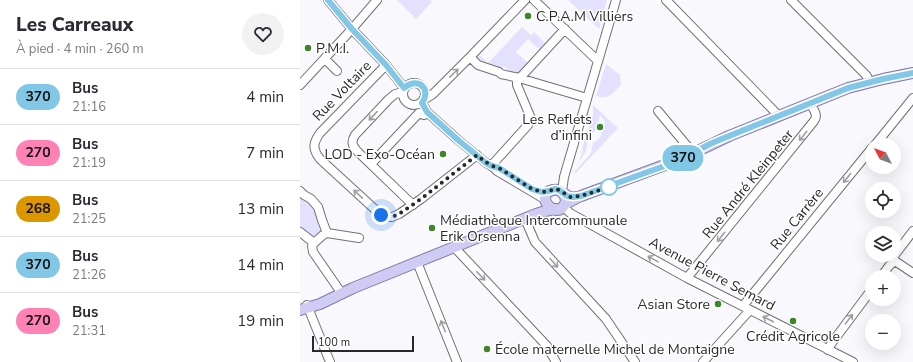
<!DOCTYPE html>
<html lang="fr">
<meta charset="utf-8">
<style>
body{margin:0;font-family:"Nunito Sans",sans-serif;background:#f2f2f3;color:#2b2b33;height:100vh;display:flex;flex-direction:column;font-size:15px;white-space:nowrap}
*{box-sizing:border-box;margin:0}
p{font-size:13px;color:#7c7c81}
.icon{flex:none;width:22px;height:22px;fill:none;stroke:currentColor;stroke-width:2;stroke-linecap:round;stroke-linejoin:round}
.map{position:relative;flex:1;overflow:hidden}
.drawer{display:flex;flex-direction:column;background:#fff;width:300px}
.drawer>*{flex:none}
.badge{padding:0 8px;border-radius:13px;font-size:14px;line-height:26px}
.needle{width:26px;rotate:311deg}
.buttons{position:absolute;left:565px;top:138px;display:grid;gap:8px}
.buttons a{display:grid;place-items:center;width:36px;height:36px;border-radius:50%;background:#fff;box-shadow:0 4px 16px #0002;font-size:20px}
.scale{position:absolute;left:12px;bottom:10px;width:102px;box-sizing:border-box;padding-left:4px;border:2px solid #29292a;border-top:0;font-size:11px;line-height:14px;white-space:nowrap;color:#29292a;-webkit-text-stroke:3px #fff;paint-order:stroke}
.you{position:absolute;width:20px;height:20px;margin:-10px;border:3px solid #fff;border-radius:50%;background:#1a73e8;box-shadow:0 0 0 6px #1a73e833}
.map>.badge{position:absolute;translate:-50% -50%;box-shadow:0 0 0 2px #fff}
.round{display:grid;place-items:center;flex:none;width:42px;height:42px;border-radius:21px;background:#f2f2f3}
.overview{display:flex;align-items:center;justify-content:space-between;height:68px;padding:0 16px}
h1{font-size:19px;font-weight:800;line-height:30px}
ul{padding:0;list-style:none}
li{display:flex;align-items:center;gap:12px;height:56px;padding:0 16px;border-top:1px solid #e1e1e2}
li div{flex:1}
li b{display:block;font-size:15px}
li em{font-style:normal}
li .badge{min-width:44px;font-weight:700;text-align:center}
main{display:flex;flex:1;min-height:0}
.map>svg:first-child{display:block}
.green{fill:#e4e1ff}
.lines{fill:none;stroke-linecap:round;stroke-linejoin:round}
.minor-casing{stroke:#717174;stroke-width:10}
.major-casing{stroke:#817ca7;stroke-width:12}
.minor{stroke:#fff;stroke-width:8}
.major{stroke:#d0cbf2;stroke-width:10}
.oneway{stroke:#9f9f9f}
.line-casing{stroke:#fff;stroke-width:9}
.line{stroke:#82c8e6;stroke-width:6}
.walk{stroke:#29292a;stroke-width:4;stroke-dasharray:0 7.2}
.poi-dot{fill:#3d842a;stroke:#fff;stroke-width:1.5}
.stop-dot{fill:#fff;stroke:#82c8e6;stroke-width:2}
.labels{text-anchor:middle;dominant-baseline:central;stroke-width:3;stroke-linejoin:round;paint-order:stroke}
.poi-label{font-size:14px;fill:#29292a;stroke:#fff;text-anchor:start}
.street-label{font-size:14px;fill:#29292a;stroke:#fff}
</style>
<main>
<section class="drawer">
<div class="overview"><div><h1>Les Carreaux</h1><p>À pied · 4 min · 260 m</p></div><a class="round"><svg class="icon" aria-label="heart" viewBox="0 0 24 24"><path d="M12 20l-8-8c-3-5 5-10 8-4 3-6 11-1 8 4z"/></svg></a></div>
<ul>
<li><span class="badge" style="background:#82c8e6;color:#111">370</span><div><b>Bus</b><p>21:16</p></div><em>4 min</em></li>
<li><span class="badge" style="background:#ff82b4;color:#111">270</span><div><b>Bus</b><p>21:19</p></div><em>7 min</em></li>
<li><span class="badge" style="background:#dc9600;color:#111">268</span><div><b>Bus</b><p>21:25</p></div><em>13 min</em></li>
<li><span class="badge" style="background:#82c8e6;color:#111">370</span><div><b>Bus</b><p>21:26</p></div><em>14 min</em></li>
<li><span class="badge" style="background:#ff82b4;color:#111">270</span><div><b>Bus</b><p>21:31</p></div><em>19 min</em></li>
</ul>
</section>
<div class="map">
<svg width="613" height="362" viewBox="0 0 613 362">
<rect width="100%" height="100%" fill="#f9f9fd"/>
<!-- green -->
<path class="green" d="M97 0H130L132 2 116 19Z
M268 0H307L299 29Z
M222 27 231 35 234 32 245 43 247 41 249 43 241 51 228 39 216 52 228 63 217 75 213 74 204 66 199 70 181 64 175 58 178 54 188 63Z
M306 64 320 75 321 85C311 94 310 100 296 96Z
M293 105 318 128 275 174V171L291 153 293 143 300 138 305 122 300 115 296 129 288 140 286 151 278 163 282 153 284 140 288 132 290 121 293 115Z
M0 196 6 200 15 208 22 231 21 233 14 238H12L0 229Z"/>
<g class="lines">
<defs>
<path id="minor" d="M28 0 52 29 86 65 104 88
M234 0 298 61
M366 0 479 116
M491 0 566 75 570 82
M170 57 178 65 199 72 201 74 219 78 287 98
M25 59 37 71
M86 65 20 133C13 143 12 149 20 159L81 215 86 217H92L99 214 121 199 177 155
M103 94a11 11 0 1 1 22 0a11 11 0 1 1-22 0Z
M0 85 52 29 77 0
M103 92 95 94 89 99 55 135C50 143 53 147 59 153L113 205
M125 99 133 94 170 57 225 0
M122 103 127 112 158 140 186 163 192 166 197 171 246 200
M358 111 393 153
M575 145 613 98
M71 164 119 113 124 115 127 112
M191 166 228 125 230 120V116L217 85V82L218 80 265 29
M0 191 4 195 11 199 18 207 22 220 27 233 23 235 14 243
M262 192 264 177 316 0
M264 205 266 209 270 213 387 278 553 362
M225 219 235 242 306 319 335 362
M0 232 14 243
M27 233 59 238
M14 243 12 246 13 252 40 291 42 294
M154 247 247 346 256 362
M595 261 594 259V256L613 231
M595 261 613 273
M117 262 157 362
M581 277 589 266 595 261
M387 278 514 121C519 115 513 109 510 103
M7 305 30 362
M443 306 572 148
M528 350 531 344 572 289
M403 362 450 310"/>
<path id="major" d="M262 192C265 196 267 199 265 204 256 222 233 194 253 190 261 188 264 195 270 197 273 198 276 197 279 197
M265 204 281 196 381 159 429 136 548 88 583 79 613 73
M0 310 20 304 53 288 236 214 249 210 256 209"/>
</defs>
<!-- minor casing -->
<use href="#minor" class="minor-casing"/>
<!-- major casing -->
<use href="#major" class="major-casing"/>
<!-- minor -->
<use href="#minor" class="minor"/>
<!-- major -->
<use href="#major" class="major"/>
</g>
<!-- one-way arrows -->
<defs><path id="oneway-shaft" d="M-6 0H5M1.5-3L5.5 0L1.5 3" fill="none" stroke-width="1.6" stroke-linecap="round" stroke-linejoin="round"/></defs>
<g class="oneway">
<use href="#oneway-shaft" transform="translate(154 73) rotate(-44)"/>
<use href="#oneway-shaft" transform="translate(73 116) rotate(133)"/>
<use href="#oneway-shaft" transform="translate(503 136) rotate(129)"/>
<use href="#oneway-shaft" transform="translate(547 178) rotate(129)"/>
<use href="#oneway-shaft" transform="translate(58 194) rotate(-137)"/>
<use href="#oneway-shaft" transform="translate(421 237) rotate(129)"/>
<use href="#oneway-shaft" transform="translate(353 259) rotate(-151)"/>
<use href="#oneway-shaft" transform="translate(254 263) rotate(48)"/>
<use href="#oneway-shaft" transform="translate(181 276) rotate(46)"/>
<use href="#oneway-shaft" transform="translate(468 319) rotate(-153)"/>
<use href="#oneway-shaft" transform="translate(549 319) rotate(-53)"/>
<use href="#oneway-shaft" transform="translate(143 326) rotate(-112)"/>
</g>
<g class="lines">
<defs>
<path id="line" d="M28 0 52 29 86 65 104 88C118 76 132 89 122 103L127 112 158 140 186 163 192 166 199 168 232 189 242 192 249 191 255 189 259 190 267 196 273 197 281 196 370 164 381 159 412 143 429 136 548 88 583 79 613 73"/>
</defs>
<!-- line casing -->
<use href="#line" class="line-casing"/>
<!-- line -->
<use href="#line" class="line"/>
<!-- walk -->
<path class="walk" d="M81 215 86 217H92L99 214 121 199 177 155C184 161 190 166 199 168L232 189 242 192 249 191 255 189 259 190 270 197 281 196 312 186 309 187"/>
</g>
<!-- markers -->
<g class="poi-dot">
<circle cx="228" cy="16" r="4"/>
<circle cx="8" cy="48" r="4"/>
<circle cx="300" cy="127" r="4"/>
<circle cx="143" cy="154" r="4"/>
<circle cx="132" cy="228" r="4"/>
<circle cx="418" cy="304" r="4"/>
<circle cx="493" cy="321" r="4"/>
<circle cx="187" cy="349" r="4"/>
</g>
<circle class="stop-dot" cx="309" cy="187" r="8"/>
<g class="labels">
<!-- poi labels -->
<g class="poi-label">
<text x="236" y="16">C.P.A.M Villiers</text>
<text x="16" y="48">P.M.I.</text>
<text x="292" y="119" text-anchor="end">Les Reflets<tspan x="292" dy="16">d’infini</tspan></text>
<text x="135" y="154" text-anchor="end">LOD - Exo-Océan</text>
<text x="140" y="220">Médiathèque Intercommunale<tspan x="140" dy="16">Erik Orsenna</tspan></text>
<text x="410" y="304" text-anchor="end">Asian Store</text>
<text x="493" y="336" text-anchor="middle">Crédit Agricole</text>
<text x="195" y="349">École maternelle Michel de Montaigne</text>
</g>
<!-- street labels -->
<g class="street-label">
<text transform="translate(42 91) rotate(-46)">Rue Voltaire</text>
<text transform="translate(448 184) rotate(-51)">Rue André Kleinpeter</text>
<text transform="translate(497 219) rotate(-51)">Rue Carrère</text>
<text transform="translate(412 274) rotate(28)">Avenue Pierre Semard</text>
</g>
</g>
</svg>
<div class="buttons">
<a><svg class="needle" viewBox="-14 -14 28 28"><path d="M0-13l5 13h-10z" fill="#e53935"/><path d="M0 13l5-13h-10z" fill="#7c7c81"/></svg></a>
<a><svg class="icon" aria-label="locate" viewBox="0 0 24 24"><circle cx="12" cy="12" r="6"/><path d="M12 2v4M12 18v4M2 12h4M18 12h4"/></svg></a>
<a><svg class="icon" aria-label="layers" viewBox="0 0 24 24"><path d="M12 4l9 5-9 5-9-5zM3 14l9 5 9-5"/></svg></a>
<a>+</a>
<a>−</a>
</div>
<div class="scale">100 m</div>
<div class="you" style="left:81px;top:215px"></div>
<b class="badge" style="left:383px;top:158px;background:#82c8e6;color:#111">370</b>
</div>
</main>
